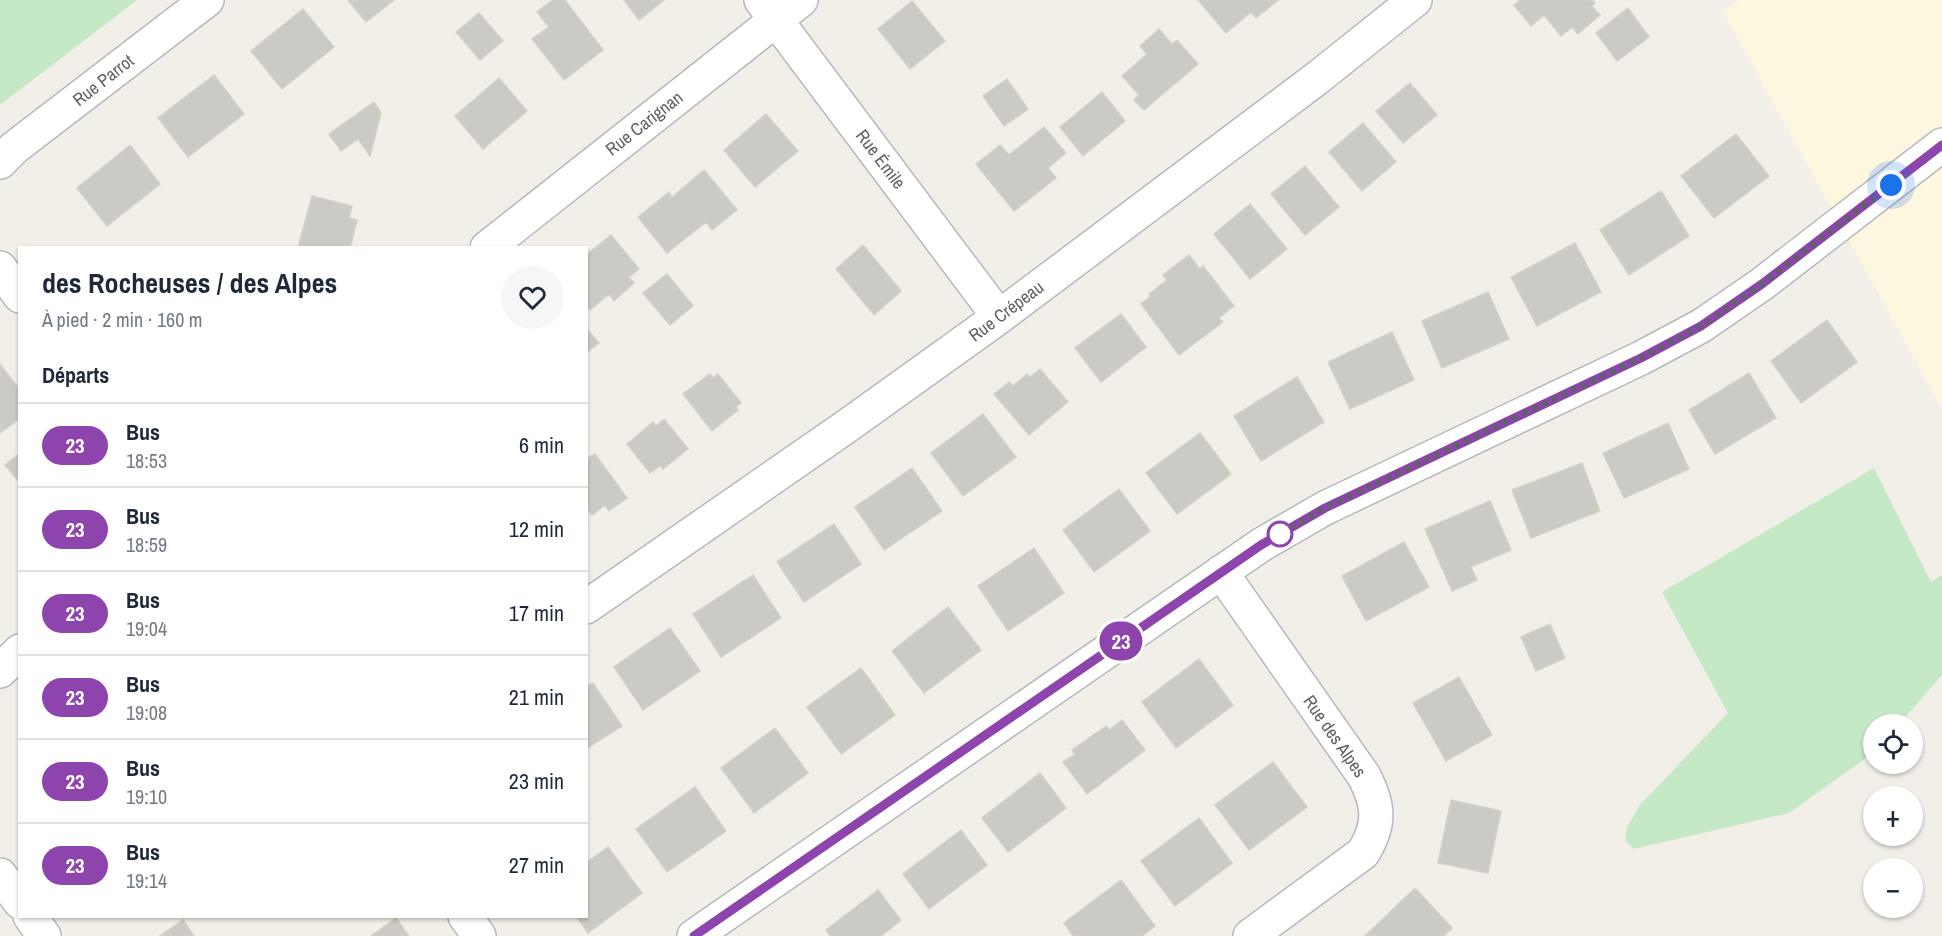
<!DOCTYPE html>
<html lang="fr">
<meta charset="utf-8">
<style>
body{margin:0;font-family:"Archivo Narrow",sans-serif;background:#f6f6f7;color:#1f2937;height:100vh;display:flex;flex-direction:column;font-size:22px;white-space:nowrap}
*{box-sizing:border-box;margin:0}
p{font-size:20px;color:#747a83}
.icon{flex:none;width:33px;height:33px;fill:none;stroke:currentColor;stroke-width:2;stroke-linecap:round;stroke-linejoin:round}
.map{position:relative;flex:1;overflow:hidden}
.drawer{position:absolute;left:18px;top:246px;width:570px;height:672px;display:flex;flex-direction:column;background:#fff;border-radius:0px;box-shadow:0 2px 4px #0004}
.drawer>*{flex:none}
.badge{padding:0 12px;border-radius:20px;font-size:21px;line-height:39px}
.controls{position:absolute;left:1863px;top:714px;display:grid;gap:12px}
.controls a{display:grid;place-items:center;width:60px;height:60px;border-radius:50%;background:#fff;box-shadow:0 2px 4px #0004;font-size:30px}
.you{position:absolute;width:30px;height:30px;margin:-15px;border:4px solid #fff;border-radius:50%;background:#1a73e8;box-shadow:0 0 0 9px #1a73e833}
.map>.badge{position:absolute;translate:-50% -50%;box-shadow:0 0 0 3px #fff}
h2{padding:0 24px;font-size:22px;line-height:54px}
.round{display:grid;place-items:center;flex:none;width:63px;height:63px;border-radius:32px;background:#f6f6f7}
.headline{display:flex;align-items:center;justify-content:space-between;height:102px;padding:0 24px}
h1{font-size:28px;font-weight:700;line-height:45px}
ul{padding:0;list-style:none}
li{display:flex;align-items:center;gap:18px;height:84px;padding:0 24px;border-top:2px solid #e0e1e3}
li div{flex:1}
li b{display:block;font-size:22px}
li em{font-style:normal}
li .badge{min-width:66px;font-weight:700;text-align:center}
.map>svg:first-child{display:block}
.commercial{fill:#fef7e0}
.green{fill:#c5e8c5}
.building{fill:#cccac5;stroke:#d6d1c6;stroke-width:1.5}
.lines{fill:none;stroke-linecap:round;stroke-linejoin:round}
.minor-casing{stroke:#b5b8bc;stroke-width:36}
.minor{stroke:#fff;stroke-width:33}
.line-casing{stroke:#fff;stroke-width:14}
.line{stroke:#8e44ad;stroke-width:9}
.walk{stroke:#5f6368;stroke-width:6;stroke-dasharray:0 10.8}
.stop-dot{fill:#fff;stroke:#8e44ad;stroke-width:3}
.labels{text-anchor:middle;dominant-baseline:central;stroke-width:4.5;stroke-linejoin:round;paint-order:stroke}
.street-label{font-size:18px;fill:#5f6368;stroke:#fff}
</style>
<div class="map">
<svg width="1942" height="936" viewBox="0 0 1942 936">
<rect width="100%" height="100%" fill="#f1efe8"/>
<!-- commercial -->
<path class="commercial" d="M1739 0H1942V409L1723 12Z"/>
<!-- green -->
<path class="green" d="M0 0H137L0 105Z
M1874 468 1931 582 1942 575V675L1899 724H1874L1873 753 1789 813 1634 849 1625 841 1627 827 1640 805 1728 713 1662 592Z"/>
<!-- building -->
<path class="building" d="M348 0H394L366 22Z
M553 0H565L603 50 564 80 532 39 549 27 537 12Z
M624 0H664L639 20Z
M1198 0H1278L1256 18 1251 12 1226 33Z
M1520 0H1593L1595 3 1592 6 1600 15 1578 34 1572 27 1561 36 1544 15 1531 26 1514 5Z
M912 1 945 41 910 69 878 29Z
M1628 8 1649 37 1617 61 1596 33Z
M303 9 334 47 282 89 251 51Z
M479 13 503 41 480 60 456 32Z
M1159 29 1172 44 1177 40 1198 64 1144 110 1134 100 1139 95 1122 76 1147 54 1140 46Z
M214 75 244 114 188 157 158 118Z
M499 78 527 111 483 149 455 116Z
M1007 79 1028 109 1004 126 983 96Z
M1410 83 1437 115 1403 143 1376 111Z
M1102 92 1125 121 1083 156 1060 127Z
M374 102 381 113 370 156 358 139 341 151 329 134Z
M766 114 798 151 755 187 724 150Z
M1363 123 1396 162 1362 191 1329 152Z
M1044 127 1066 153 1048 168 1056 178 1014 211 976 164 1000 145 1009 155Z
M1736 134 1769 176 1714 218 1681 176Z
M130 145 160 184 107 226 77 188Z
M1305 166 1339 207 1305 235 1271 194Z
M704 170 737 210 712 230 706 222 667 253 638 217 669 192 672 197Z
M1661 191 1689 236 1629 275 1600 230Z
M312 196 352 206 349 218 357 220 350 248H298Z
M1250 204 1287 249 1250 279 1214 234Z
M611 235 639 269 629 277 634 283 614 301 609 294 590 310 586 306V255Z
M1575 243 1601 292 1537 326 1511 277Z
M863 245 901 291 874 315 836 269Z
M1189 255 1200 269 1203 266 1234 306 1219 318 1223 322 1179 355 1141 304 1151 296 1149 294 1167 280 1163 275Z
M667 274 693 306 670 325 643 293Z
M1488 292 1509 339 1442 368 1422 321Z
M1121 314 1146 347 1101 382 1075 348Z
M1827 320 1857 362 1801 403 1771 361Z
M586 328 599 343 586 353Z
M1392 332 1414 380 1350 409 1328 362Z
M0 364 20 390V418L0 433Z
M1040 369 1068 402 1029 435 994 394 1009 382 1013 386 1027 374 1030 377Z
M1749 373 1776 418 1715 454 1689 410Z
M710 374 713 378 718 374 741 403 736 407 738 410 712 431 683 394Z
M1297 377 1324 422 1261 461 1234 416Z
M983 414 1016 457 963 496 931 453Z
M664 419 688 449 663 469 660 466 650 473 627 444 653 422 656 426Z
M1668 423 1689 469 1624 498 1603 453Z
M1200 433 1231 474 1177 514 1146 473Z
M20 453V483L5 465Z
M595 454 627 498 609 511 605 505 592 515 586 508V456L588 458Z
M1582 463 1600 511 1531 538 1512 490Z
M912 468 942 511 884 550 855 507Z
M1119 489 1150 531 1094 572 1063 530Z
M1490 501 1511 550 1471 567 1477 580 1452 591 1425 529Z
M834 524 861 564 804 602 777 562Z
M1404 542 1429 587 1366 621 1342 576Z
M1034 548 1064 593 1008 631 978 586Z
M753 575 781 618 721 657 693 614Z
M948 607 981 650 924 693 892 651Z
M1550 624 1565 658 1536 671 1521 637Z
M670 628 700 671 643 710 614 667Z
M1199 659 1233 705 1176 748 1142 702Z
M861 668 895 715 841 754 807 707Z
M1459 677 1492 735 1446 761 1413 703Z
M593 683 622 726 586 749V687Z
M1122 720 1145 750 1087 794 1063 762 1075 754 1072 750 1106 726 1109 730Z
M775 728 808 773 754 813 721 768Z
M1273 762 1307 807 1249 850 1215 805Z
M1040 773 1066 808 1008 852 982 818Z
M695 787 726 831 667 872 636 829Z
M1451 800 1501 811 1488 873 1438 863Z
M1199 818 1232 863 1175 906 1141 861Z
M961 830 987 865 929 909 903 874Z
M608 847 642 893 588 933 576 916H586V863Z
M1121 880 1155 926 1142 936H1073L1064 923Z
M1415 888 1452 928 1444 936H1365Z
M878 890 901 920 881 936H830L826 930Z
M396 918 409 936H371Z
M183 920 194 936H160Z"/>
<g class="lines">
<defs>
<path id="minor" d="M761 0 999 317
M0 162 14 148 207 0
M487 248 801 0
M0 268 20 296
M1221 572 1364 776C1379 805 1381 824 1363 853L1250 936
M586 607 847 426 999 317 1316 79 1415 0
M0 671 20 651
M0 875 20 902
M30 916 44 936
M465 916 479 936
M694 936 1261 545 1325 508 1641 358 1701 326 1762 284 1942 145"/>
</defs>
<!-- minor casing -->
<use href="#minor" class="minor-casing"/>
<!-- minor -->
<use href="#minor" class="minor"/>
</g>
<g class="lines">
<defs>
<path id="line" d="M694 936 1261 545 1325 508 1641 358 1701 326 1762 284 1942 145"/>
</defs>
<!-- line casing -->
<use href="#line" class="line-casing"/>
<!-- line -->
<use href="#line" class="line"/>
<!-- walk -->
<path class="walk" d="M1280 534 1277 536 1325 508 1641 358 1701 326 1762 284 1891 185"/>
</g>
<!-- markers -->
<circle class="stop-dot" cx="1280" cy="534" r="12"/>
<g class="labels">
<!-- street labels -->
<g class="street-label">
<text transform="translate(103 80) rotate(-38)">Rue Parrot</text>
<text transform="translate(644 123) rotate(-38)">Rue Carignan</text>
<text transform="translate(881 159) rotate(53)">Rue Émile</text>
<text transform="translate(1006 311) rotate(-37)">Rue Crépeau</text>
<text transform="translate(1335 736) rotate(55)">Rue des Alpes</text>
</g>
</g>
</svg>
<div class="controls">
<a><svg class="icon" aria-label="locate" viewBox="0 0 24 24"><circle cx="12" cy="12" r="6"/><path d="M12 2v4M12 18v4M2 12h4M18 12h4"/></svg></a>
<a>+</a>
<a>−</a>
</div>
<div class="you" style="left:1891px;top:185px"></div>
<b class="badge" style="left:1121px;top:641px;background:#8e44ad;color:#fff">23</b>
<section class="drawer">
<div class="headline"><div><h1>des Rocheuses / des Alpes</h1><p>À pied · 2 min · 160 m</p></div><a class="round"><svg class="icon" aria-label="heart" viewBox="0 0 24 24"><path d="M12 20l-8-8c-3-5 5-10 8-4 3-6 11-1 8 4z"/></svg></a></div>
<h2>Départs</h2>
<ul>
<li><span class="badge" style="background:#8e44ad;color:#fff">23</span><div><b>Bus</b><p>18:53</p></div><em>6 min</em></li>
<li><span class="badge" style="background:#8e44ad;color:#fff">23</span><div><b>Bus</b><p>18:59</p></div><em>12 min</em></li>
<li><span class="badge" style="background:#8e44ad;color:#fff">23</span><div><b>Bus</b><p>19:04</p></div><em>17 min</em></li>
<li><span class="badge" style="background:#8e44ad;color:#fff">23</span><div><b>Bus</b><p>19:08</p></div><em>21 min</em></li>
<li><span class="badge" style="background:#8e44ad;color:#fff">23</span><div><b>Bus</b><p>19:10</p></div><em>23 min</em></li>
<li><span class="badge" style="background:#8e44ad;color:#fff">23</span><div><b>Bus</b><p>19:14</p></div><em>27 min</em></li>
</ul>
</section>
</div>
